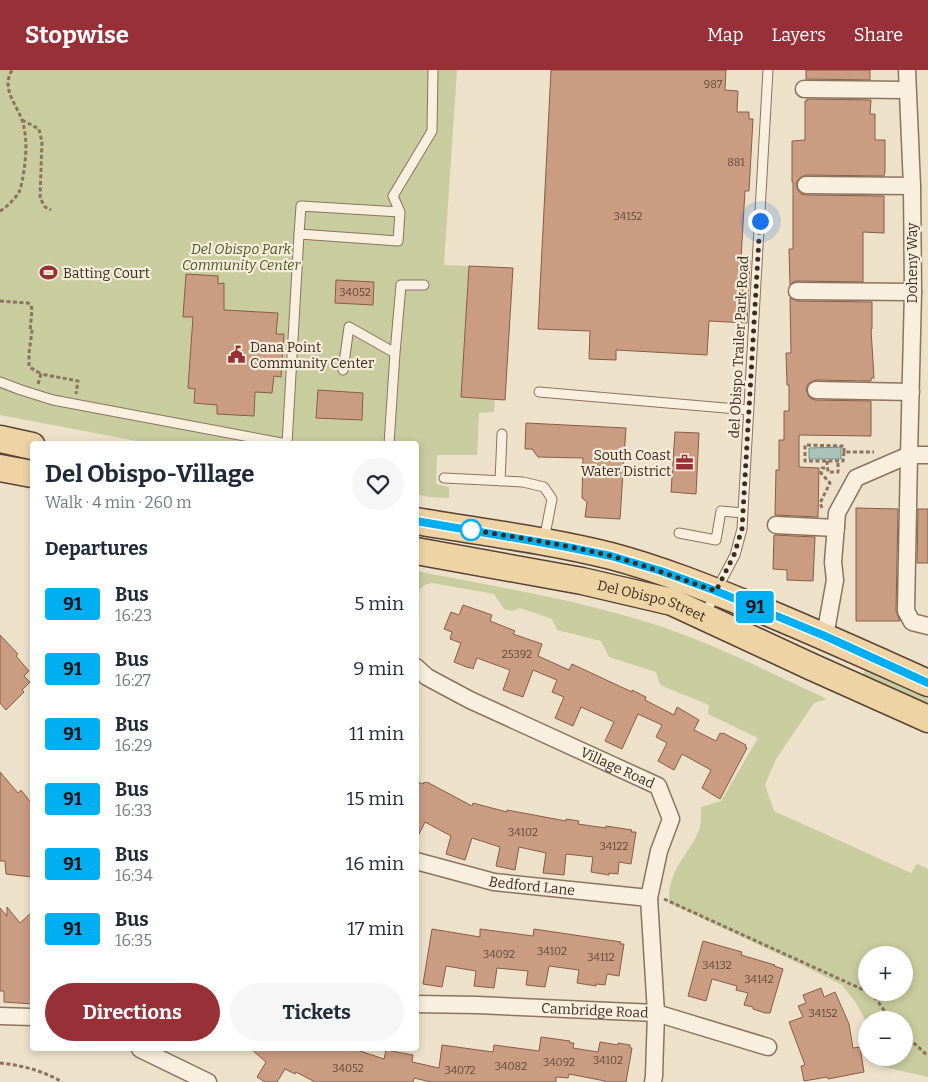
<!DOCTYPE html>
<meta charset="utf-8">
<style>
body{margin:0;font-family:Bitter,serif;background:#f6f6f7;color:#1f2937;height:100vh;display:flex;flex-direction:column;font-size:19px;white-space:nowrap}
*{box-sizing:border-box;margin:0}
p{font-size:16px;color:#747a83}
.icon{flex:none;width:28px;height:28px;fill:none;stroke:currentColor;stroke-width:2;stroke-linecap:round;stroke-linejoin:round}
.map{position:relative;flex:1;overflow:hidden}
.sheet{position:absolute;left:30px;top:371px;width:389px;height:610px;display:flex;flex-direction:column;background:#fff;border-radius:5px;box-shadow:0 2px 8px #0003}
.sheet>*{flex:none}
.badge{padding:0 10px;border-radius:4px;font-size:18px;line-height:32px}
.tools{position:absolute;left:858px;top:876px;display:grid;gap:10px}
.tools a{display:grid;place-items:center;width:55px;height:55px;border-radius:50%;background:#fff;box-shadow:0 2px 8px #0003;font-size:25px}
.you{position:absolute;width:25px;height:25px;margin:-12px;border:4px solid #fff;border-radius:50%;background:#1a73e8;box-shadow:0 0 0 8px #1a73e833}
.map>.badge{position:absolute;translate:-50% -50%;box-shadow:0 0 0 2px #fff}
h2{padding:0 15px;font-size:19px;line-height:45px}
.round{display:grid;place-items:center;flex:none;width:52px;height:52px;border-radius:26px;background:#f6f6f7}
.head{display:flex;align-items:center;justify-content:space-between;height:85px;padding:0 15px}
h1{font-size:24px;font-weight:700;line-height:38px}
.cta{display:flex;gap:10px;margin-top:auto;padding:10px 15px}
.cta a{flex:1;height:58px;border-radius:30px;background:#973137;color:#fff;font-size:20px;font-weight:700;line-height:58px;text-align:center}
.cta a+a{background:#f6f6f7;color:#1f2937}
ul{padding:0;list-style:none}
li{display:flex;align-items:center;gap:15px;height:65px;padding:0 15px}
li div{flex:1}
li b{display:block;font-size:19px}
li em{font-style:normal}
li .badge{min-width:55px;font-weight:700;text-align:center}
header{display:flex;align-items:center;gap:30px;box-sizing:border-box;height:70px;padding:0 25px;background:#973137;color:#fff}
header strong{font-size:24px}
nav{display:flex;gap:28px;margin-inline-start:auto;font-size:18px}
.map>svg:first-child{display:block}
.green{fill:#c9cc9e;fill-rule:evenodd}
.water{fill:#aac2ba;stroke:#719187}
.building{fill:#ca9c82;stroke:#885c46}
.lines{fill:none;stroke-linecap:round;stroke-linejoin:round}
.lane-casing{stroke:#8a735f;stroke-width:11}
.street-casing{stroke:#8a735f;stroke-width:19}
.primary-casing{stroke:#584232;stroke-width:29}
.path{stroke:#8a735f;stroke-width:3;stroke-dasharray:4 2.5;stroke-linecap:butt}
.lane{stroke:#f8efde;stroke-width:9}
.street{stroke:#f8efde;stroke-width:16}
.primary{stroke:#eed3a5;stroke-width:26}
.line-casing{stroke:#fff;stroke-width:11}
.line{stroke:#00aff2;stroke-width:8}
.walk{stroke:#3b2d22;stroke-width:5;stroke-dasharray:0 9}
.stop-dot{fill:#fff;stroke:#00aff2;stroke-width:2.5}
.labels{text-anchor:middle;dominant-baseline:central;stroke-width:4.5;stroke-linejoin:round;paint-order:stroke}
.number-label{font-size:11px;fill:#5f493a}
.park-label{font-size:14px;font-style:italic;fill:#4e5729;stroke:#f5ecda}
.street-label{font-size:14px;fill:#3b2d22;stroke:#f5ecda}
.poi-label{font-size:14px;fill:#3b2d22;stroke:#f5ecda;text-anchor:start}
</style>
<header>
<strong>Stopwise</strong>
<nav><a>Map</a><a>Layers</a><a>Share</a></nav>
</header>
<div class="map">
<svg width="928" height="1012" viewBox="0 0 928 1012">
<rect width="100%" height="100%" fill="#ede1ca"/>
<!-- green -->
<path class="green" d="M0 0H457L444 195 469 196 461 327 495 329 494 342 479 343 477 385H437L436 414 449 417V428L429 427 416 424V374H153L0 345Z
M416 501C496 517 576 529 653 554 713 573 770 603 827 629L814 633 776 689 765 715 774 741 911 803 917 794 928 799V1007L880 996 878 988H904V950H866V951L856 933 842 915 800 894 669 833C669 826 669 819 671 813 676 792 694 777 700 757 701 750 701 743 701 737L721 731 758 668 708 644 709 635 660 615 656 602 609 587 601 571 557 560 552 549 520 538 512 541 504 539 494 524 432 513C424 514 420 518 416 524ZM866 885H904V922H866Z
M865 601 928 629V640L861 608Z"/>
<!-- water -->
<path class="water" d="M841 377V389H809V378Z"/>
<!-- building -->
<path class="building" d="M551 0H726L725 20 738 21 737 42H749V49H753L749 121H745L741 189 750 190 747 253 709 251 707 285 616 280V290L589 289 590 261 538 259Z
M806 0H870V10L806 9Z
M807 29 871 30 870 44H875V70H885V102L884 106 806 105 801 107 798 110 796 114 798 120 801 124 806 125 884 126V163L863 162V212L797 211 793 212 790 215 789 179H793V112H792V71L805 70V31H807Z
M469 196 513 198 505 330 461 327Z
M186 204 218 206V214L224 213V240L278 243 276 264H284L281 307 274 306 272 323 255 322 254 346 217 344V335L194 333 195 319 188 318 193 247H183Z
M336 210 374 212 373 235 335 233Z
M790 228 797 231 872 232V259H871L874 308H871V311L816 310 811 312 808 314 806 319 808 325 810 328 815 330 871 331V366L799 365V397L819 398 818 447 775 445 776 400H779V370H784V341H789V315H787L786 283H791Z
M318 320 363 323 362 350 316 348Z
M526 353 626 358 620 449 585 447 587 432 582 428 583 388 538 387 532 379H525Z
M675 362 699 363 696 424 671 422Z
M856 438 898 439 896 541 900 551H856Z
M918 439H928V493H917Z
M774 465 815 467 813 511 787 510V500L773 499Z
M463 535 492 545 490 551 515 561 513 564 542 574 538 586 569 600 572 594 632 622V620L646 627 645 630 674 645 677 637 699 650 694 660 716 671 720 663 722 664 723 663 746 675 745 677 747 678 720 729 702 718 711 700 682 684 674 700 658 691 667 673 656 667 662 655 638 644 622 679 605 671 614 652 581 637 573 656 555 648 564 627 552 622 557 610 533 600 523 627 503 620 510 600 477 588 473 599 469 597V598L454 592 461 573 450 569 452 562 444 559 451 542 459 545Z
M0 565 18 584 16 586 29 601 24 606 30 612 22 620 24 622 6 640 0 633Z
M0 702 18 723 21 720 32 734V807L6 804 5 791H0Z
M416 711 423 714 424 712 426 713 427 712 472 736 473 733 507 742V740L566 751V749L579 751 578 754 606 758V756L632 760 631 762H636L631 794 619 792 618 804 609 803V805L591 802 593 787 566 784 564 805 543 803 546 783 519 777 515 800 496 796 500 777 472 768 465 790 446 784 451 766 425 752 416 770Z
M7 837 20 853 32 842V934L4 932V921H0V838L7 846Z
M432 859 480 867V859L533 866 534 859 621 872 620 874H624L619 906 607 904 605 915 596 914V916L577 913 579 900 549 896 545 917 526 915 528 901 497 898 494 918 474 916 476 901 446 896 442 917 423 914Z
M703 871 742 882 741 885 775 895 774 896 783 899 770 943H765L753 939V937L744 935 748 923 736 920 737 916 712 909 706 931 688 926Z
M821 918 824 927 835 922 849 954 853 978 860 977 864 1002 828 1009 827 1007 804 1011 801 996 805 995 789 952 803 947 798 936 806 933 803 925Z
M541 967 570 971V973H574L573 978 598 982 600 972 618 975V973L630 975V978H632L626 1012H605V1011L569 1004 568 1008 556 1007V1012H431L414 1008 413 1012H315L296 1002 295 1004 285 999 277 1012H265L257 1007 266 992 251 979H354L384 989 386 980 413 985 412 992 439 998 442 975 493 982 494 975 539 981Z"/>
<g class="lines">
<defs>
<path id="lane" d="M299 164 301 136 400 142
M395 283 401 215H424
M343 300 349 257 395 283 389 374
M0 312 21 320 53 330 287 374
M539 322 749 340
M287 374 299 164 398 171 400 142 393 126 432 61 433 0
M444 408 523 412 544 417 552 429 544 470
M500 411 502 364
M679 463 716 470 721 441 743 443
M705 546 716 521 735 485 742 459 768 0"/>
<g id="street">
<path d="M804 19 907 20"/>
<path d="M806 115 912 116"/>
<path d="M797 221 913 222"/>
<path d="M816 320 911 322"/>
<path d="M928 385H909L906 541 912 552 928 556"/>
<path d="M776 455 836 458"/>
<path d="M825 566 835 510 833 492 837 443 856 408 909 385 913 222 912 116 907 0"/>
<path id="s1" d="M416 597 427 607 470 630 658 716 671 749 659 781 649 828 656 943 654 1006 653 1012"/>
<path id="s2" d="M416 791 494 812 649 828"/>
<path id="s3" d="M416 934 477 935 656 943 768 977"/>
<path d="M0 946 32 947"/>
<path d="M140 979 208 1012"/>
</g>
<g id="primary">
<path d="M0 369 32 376"/>
<path d="M0 398 32 404"/>
<path d="M416 451C481 462 547 470 611 486 660 499 707 518 754 537 813 561 870 587 928 613"/>
<path id="s4" d="M416 481 582 511 672 532 812 597 928 649"/>
</g>
</defs>
<!-- lane casing -->
<use href="#lane" class="lane-casing"/>
<!-- street casing -->
<use href="#street" class="street-casing"/>
<!-- primary casing -->
<use href="#primary" class="primary-casing"/>
<!-- path -->
<path class="path" d="M22 50 39 59 42 72 40 128 45 137 51 140
M0 141C7 137 15 129 19 122 21 118 22 112 23 107 26 88 28 68 22 50 16 33 1 19 12 0
M0 231 28 233 31 235 32 240 30 261H32L29 283V296C33 300 37 301 41 304
M38 314 41 304 78 311 76 324
M844 382V376L805 375V391H843L844 382H874
M827 391 828 402H838V391
M822 438 820 433 830 413 821 403 822 398H828
M664 829 866 921
M870 922 879 933 891 950
M904 964 928 986
M0 993C21 995 44 1001 62 1012"/>
<!-- lane -->
<use href="#lane" class="lane"/>
<!-- street -->
<use href="#street" class="street"/>
<!-- primary -->
<use href="#primary" class="primary"/>
</g>
<g class="lines">
<defs>
<path id="line" d="M416 451 562 476 611 486 661 501 716 521 825 566 928 613"/>
</defs>
<!-- line casing -->
<use href="#line" class="line-casing"/>
<!-- line -->
<use href="#line" class="line"/>
<!-- walk -->
<path class="walk" d="M471 460 465 459C514 467 563 474 611 486 647 496 681 509 716 521L734 485 742 459 760 151"/>
</g>
<!-- icons -->
<defs>
<symbol id="stadium-bare" viewBox="-9 -9 18 18"><path d="M0-5a6.5 5 0 1 0 0 10a6.5 5 0 1 0 0-10ZM-3.5-1.8h7v3.6h-7Z" fill="#973137" stroke="#f5ecda" stroke-width="2.5" paint-order="stroke"/></symbol>
<symbol id="civic-bare" viewBox="-9 -9 18 18"><path d="M-.6-6.5H3V-4.5H.6V-3L4-1V1h2V6H-6V1h2V-1L-.6-3ZM-1.2 2.5V6h2.4V2.5Z" fill="#973137" stroke="#f5ecda" stroke-width="2.5" paint-order="stroke"/></symbol>
<symbol id="office-bare" viewBox="-9 -9 18 18"><path d="M-6-3h4V-5.5h4V-3h4V5H-6ZM-1-4.5V-3h2v-1.5ZM-6 0V1H6V0Z" fill="#973137" stroke="#f5ecda" stroke-width="2.5" paint-order="stroke"/></symbol>
</defs>
<g fill-rule="evenodd">
<use href="#stadium-bare" x="36" y="190" width="25" height="25"/>
<use href="#civic-bare" x="224" y="272" width="25" height="25"/>
<use href="#office-bare" x="672" y="380" width="25" height="25"/>
</g>
<!-- markers -->
<circle class="stop-dot" cx="471" cy="460" r="10"/>
<g class="labels">
<!-- number labels -->
<g class="number-label">
<text x="713" y="14">987</text>
<text x="736" y="92">881</text>
<text x="628" y="146">34152</text>
<text x="355" y="222">34052</text>
<text x="517" y="584">25392</text>
<text x="523" y="762">34102</text>
<text x="614" y="776">34122</text>
<text x="552" y="881">34102</text>
<text x="499" y="884">34092</text>
<text x="601" y="887">34112</text>
<text x="717" y="895">34132</text>
<text x="759" y="909">34142</text>
<text x="823" y="943">34152</text>
<text x="608" y="990">34102</text>
<text x="559" y="992">34092</text>
<text x="511" y="996">34082</text>
<text x="348" y="998">34052</text>
<text x="460" y="1000">34072</text>
</g>
<!-- park labels -->
<g class="park-label">
<text x="241" y="179">Del Obispo Park<tspan x="241" dy="16">Community Center</tspan></text>
</g>
<!-- street labels -->
<g class="street-label">
<text transform="translate(912 193) rotate(-90)">Doheny Way</text>
<text transform="translate(739 277) rotate(-87)">del Obispo Trailer Park Road</text>
<text stroke="none"><textPath href="#s4" startOffset="241">Del Obispo Street</textPath></text>
<text stroke="none"><textPath href="#s1" startOffset="226">Village Road</textPath></text>
<text stroke="none"><textPath href="#s2" startOffset="119">Bedford Lane</textPath></text>
<text stroke="none"><textPath href="#s3" startOffset="179">Cambridge Road</textPath></text>
</g>
<!-- poi labels -->
<g class="poi-label">
<text x="63" y="203">Batting Court</text>
<text x="250" y="277">Dana Point<tspan x="250" dy="16">Community Center</tspan></text>
<text x="671" y="385" text-anchor="end">South Coast<tspan x="671" dy="16">Water District</tspan></text>
</g>
</g>
</svg>
<div class="tools">
<a>+</a>
<a>−</a>
</div>
<div class="you" style="left:760px;top:151px"></div>
<b class="badge" style="left:755px;top:537px;background:#00aff2;color:#111">91</b>
<section class="sheet">
<div class="head"><div><h1>Del Obispo-Village</h1><p>Walk · 4 min · 260 m</p></div><a class="round"><svg class="icon" aria-label="heart" viewBox="0 0 24 24"><path d="M12 20l-8-8c-3-5 5-10 8-4 3-6 11-1 8 4z"/></svg></a></div>
<h2>Departures</h2>
<ul>
<li><span class="badge" style="background:#00aff2;color:#111">91</span><div><b>Bus</b><p>16:23</p></div><em>5 min</em></li>
<li><span class="badge" style="background:#00aff2;color:#111">91</span><div><b>Bus</b><p>16:27</p></div><em>9 min</em></li>
<li><span class="badge" style="background:#00aff2;color:#111">91</span><div><b>Bus</b><p>16:29</p></div><em>11 min</em></li>
<li><span class="badge" style="background:#00aff2;color:#111">91</span><div><b>Bus</b><p>16:33</p></div><em>15 min</em></li>
<li><span class="badge" style="background:#00aff2;color:#111">91</span><div><b>Bus</b><p>16:34</p></div><em>16 min</em></li>
<li><span class="badge" style="background:#00aff2;color:#111">91</span><div><b>Bus</b><p>16:35</p></div><em>17 min</em></li>
</ul>
<div class="cta"><a>Directions</a><a>Tickets</a></div>
</section>
</div>
